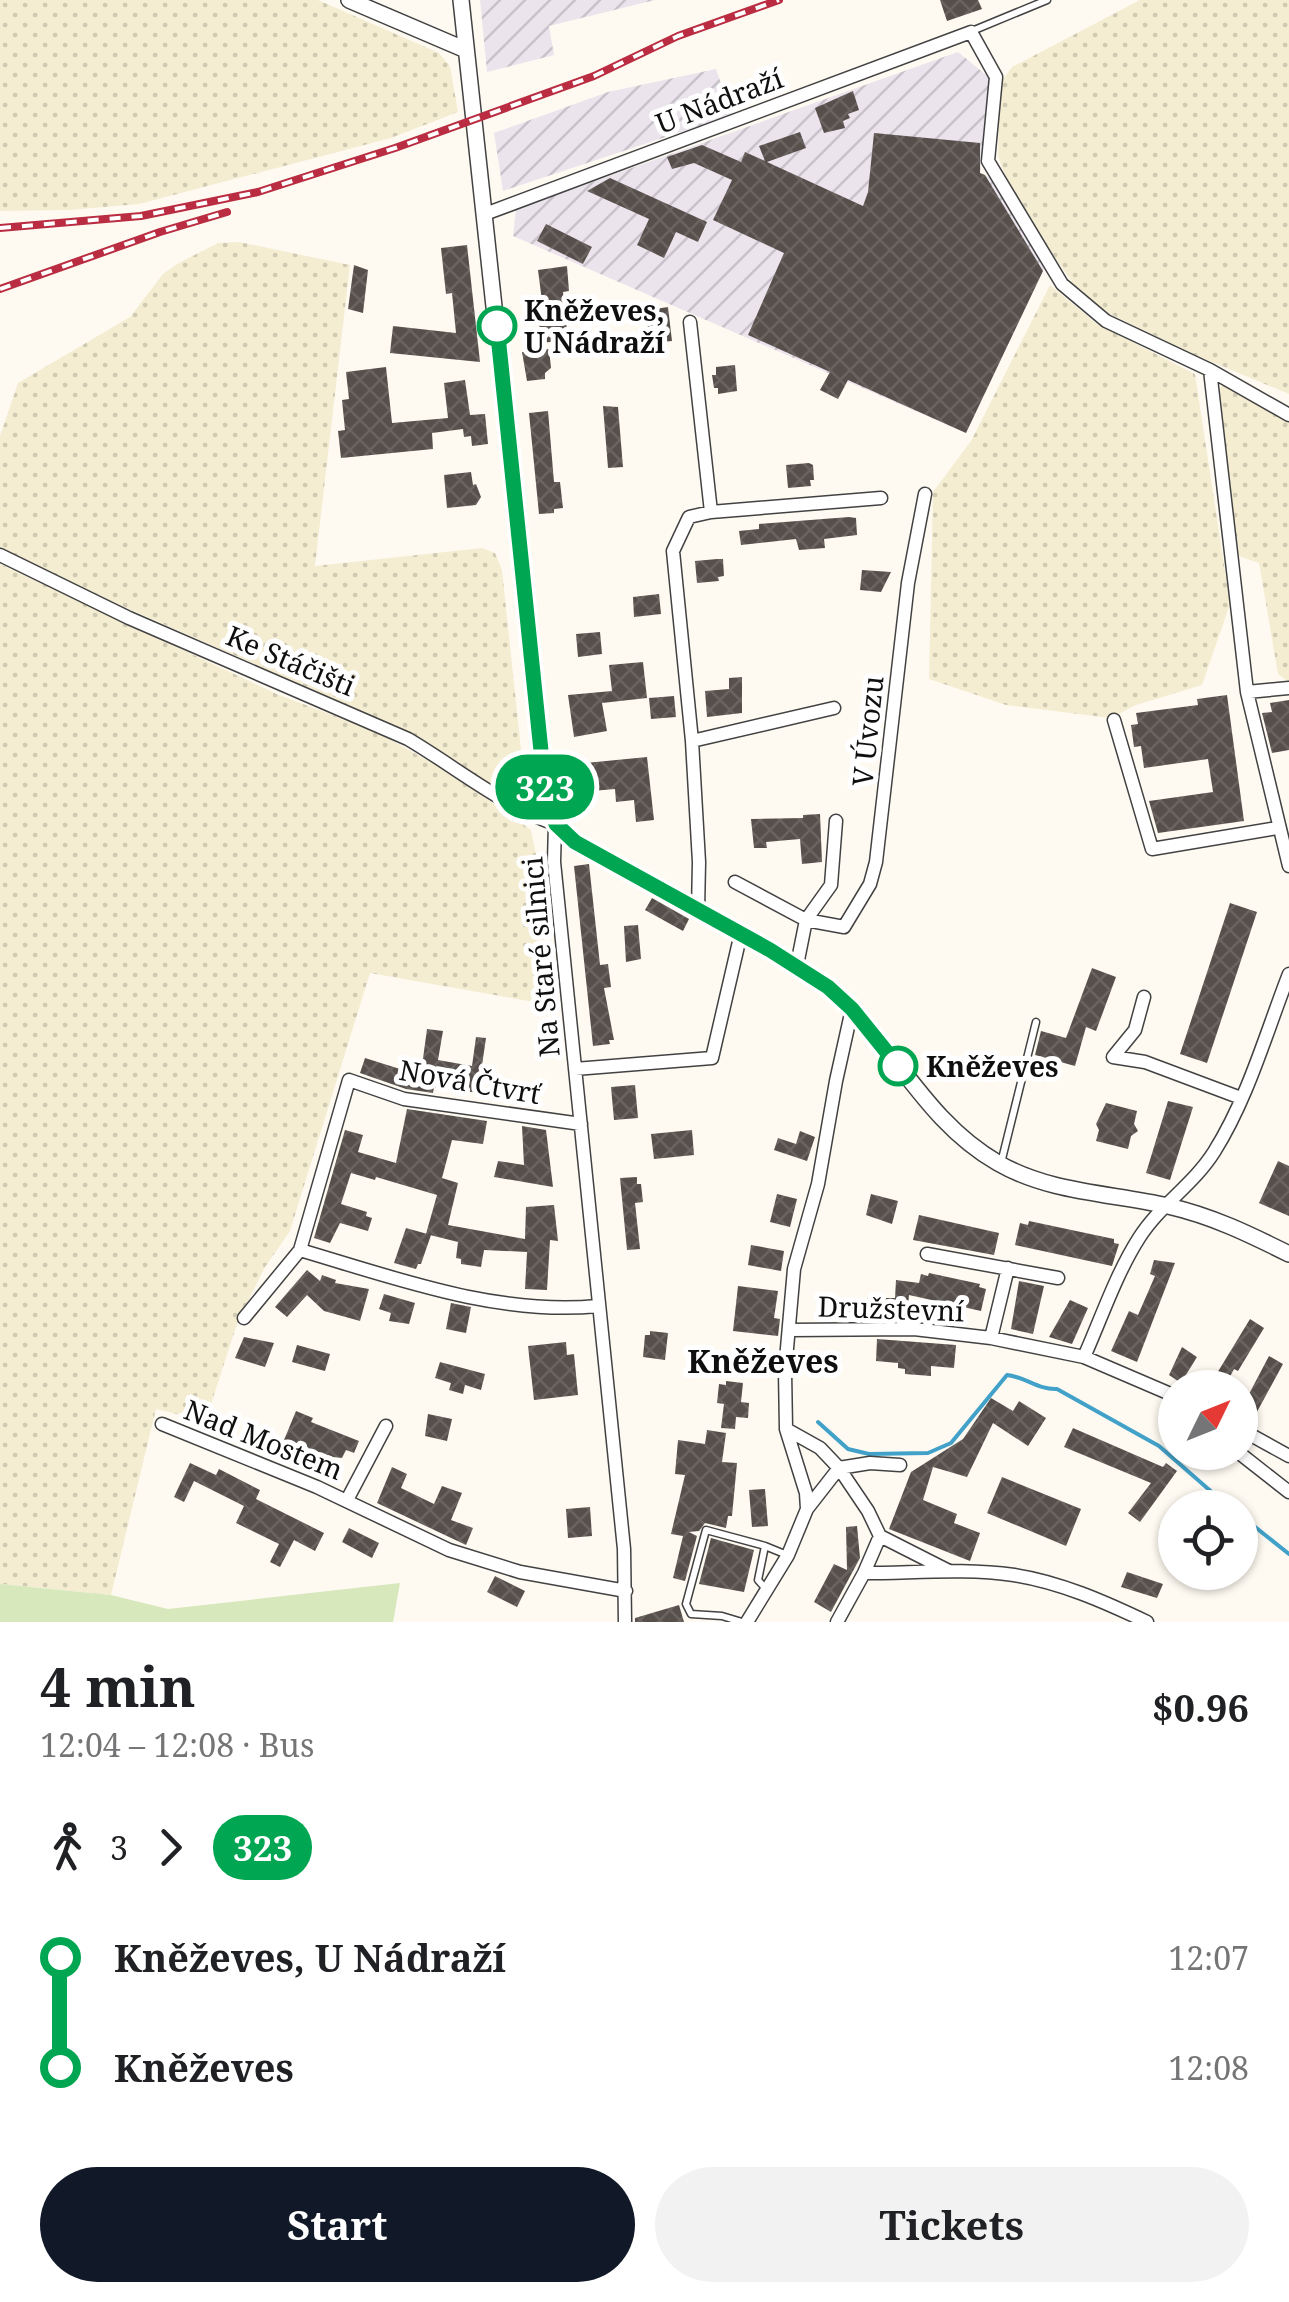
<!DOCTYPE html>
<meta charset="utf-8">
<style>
body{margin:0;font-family:"Noto Serif",serif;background:#f2f2f2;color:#202124;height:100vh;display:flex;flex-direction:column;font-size:38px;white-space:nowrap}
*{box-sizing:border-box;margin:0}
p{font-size:32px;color:#757577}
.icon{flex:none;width:55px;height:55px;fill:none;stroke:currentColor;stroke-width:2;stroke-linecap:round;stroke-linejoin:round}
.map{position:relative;height:1622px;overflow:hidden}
.sheet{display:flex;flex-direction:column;background:#fff;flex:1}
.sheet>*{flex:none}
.badge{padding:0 20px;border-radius:32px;font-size:35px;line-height:65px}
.needle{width:65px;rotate:47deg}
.tools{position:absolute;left:1158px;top:1370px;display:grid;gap:20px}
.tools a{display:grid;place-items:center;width:100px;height:100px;border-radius:50%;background:#fff;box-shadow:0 2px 8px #0004;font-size:50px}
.map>.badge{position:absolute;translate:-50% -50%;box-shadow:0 0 0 5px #fff}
.legs{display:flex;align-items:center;gap:15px;height:110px;padding:0 40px;font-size:32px}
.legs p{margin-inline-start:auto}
.overview{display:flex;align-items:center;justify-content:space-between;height:170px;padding:0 40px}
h1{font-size:55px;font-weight:700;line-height:75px}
.primary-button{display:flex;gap:20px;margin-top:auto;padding:20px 40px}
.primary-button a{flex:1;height:115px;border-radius:60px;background:#111827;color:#fff;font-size:40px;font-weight:700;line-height:115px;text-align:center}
.primary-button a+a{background:#f2f2f2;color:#202124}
ul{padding:0 40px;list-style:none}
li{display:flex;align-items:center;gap:35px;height:110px;font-size:38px}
li i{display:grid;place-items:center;width:15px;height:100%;margin:0 12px;background:currentColor}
li i::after{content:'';width:25px;height:25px;margin:-12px;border:8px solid;border-radius:50%;background:#fff}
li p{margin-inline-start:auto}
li:first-child i{background:linear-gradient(#0000 50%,currentColor 0)}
li:last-child i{background:linear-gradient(currentColor 50%,#0000 0)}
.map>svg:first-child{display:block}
.industrial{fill:url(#industrial-furrows)}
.farmland{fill:url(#farmland-dots)}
.grass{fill:#d7e8bc}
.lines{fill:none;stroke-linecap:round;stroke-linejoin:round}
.stream{stroke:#41a1c8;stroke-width:4}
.building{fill:url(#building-cross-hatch)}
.service-casing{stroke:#424242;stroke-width:9}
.minor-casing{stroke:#424242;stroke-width:15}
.tertiary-casing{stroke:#424242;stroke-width:18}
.service{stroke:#fff;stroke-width:6}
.minor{stroke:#fff;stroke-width:12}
.tertiary{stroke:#fff;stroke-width:15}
.rail-casing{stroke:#ba2c41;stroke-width:8}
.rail{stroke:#fff;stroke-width:4;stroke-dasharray:11;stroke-linecap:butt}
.line-1-casing{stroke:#fff;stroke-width:22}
.line-1{stroke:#00a651;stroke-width:15}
.stop-1-dot{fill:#fff;stroke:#00a651;stroke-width:5}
.labels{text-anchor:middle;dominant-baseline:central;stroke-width:10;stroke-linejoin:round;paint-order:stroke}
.street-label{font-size:28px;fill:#0f0f0f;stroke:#fff}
.stop-label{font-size:28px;font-weight:bold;fill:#0f0f0f;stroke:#fff;text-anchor:start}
.quarter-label{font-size:32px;font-weight:bold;fill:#0f0f0f;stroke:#fff}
</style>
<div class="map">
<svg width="1289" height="1622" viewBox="0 0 1289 1622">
<defs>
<pattern id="industrial-furrows" width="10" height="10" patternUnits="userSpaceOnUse" patternTransform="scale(2.5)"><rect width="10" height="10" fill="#ebe4ed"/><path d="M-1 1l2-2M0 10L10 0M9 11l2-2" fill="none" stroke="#c8c2ca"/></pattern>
<pattern id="farmland-dots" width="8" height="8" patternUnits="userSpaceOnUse" patternTransform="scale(2.5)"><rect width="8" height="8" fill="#f4edd2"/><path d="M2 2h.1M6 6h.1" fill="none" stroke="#d0cab3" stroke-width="1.8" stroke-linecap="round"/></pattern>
<pattern id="building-cross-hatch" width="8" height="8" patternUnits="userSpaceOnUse" patternTransform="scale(2.5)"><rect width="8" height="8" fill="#574f4b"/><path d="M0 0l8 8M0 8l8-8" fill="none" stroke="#6a6461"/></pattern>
</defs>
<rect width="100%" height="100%" fill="#fefaf1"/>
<!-- industrial -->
<path class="industrial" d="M480 0H655L549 26 554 55 487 72Z
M958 52 991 79 980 173 995 180 1046 264 966 433 513 236 516 209Z
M716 69 732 115 503 191 494 133 608 92Z"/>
<!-- farmland -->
<path class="farmland" d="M0 0H318L439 53 450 66 458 112 391 138 139 204 70 210 0 211Z
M1140 0H1289V394L1193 354 1102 310 1074 285 1012 195 998 156 1000 83 1012 67Z
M239 242 350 265 315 566 482 548 495 553 502 570 523 768V780L512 795 497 791 434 749 350 706 83 589 0 548V436L18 383 130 317 163 274 177 264 218 243Z
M1050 285 1097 324 1195 374 1230 604 1202 685 1136 705 1111 718 1006 705 929 679 933 492 971 441Z
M1225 380 1289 410V682L1278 674 1259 563 1236 555 1216 396Z
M0 564 279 695 375 731 450 773 531 830 536 854 551 1005 370 973 290 1231 265 1267 238 1321 209 1410 198 1419 156 1409 111 1595 0 1584Z"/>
<!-- grass -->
<path class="grass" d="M400 1583 393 1622H0V1584L111 1595 168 1609Z"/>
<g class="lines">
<!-- stream -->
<path class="stream" d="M818 1422 848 1449 869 1454 928 1453 951 1443 1007 1375C1026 1377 1038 1390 1057 1389L1159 1446 1230 1508
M1240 1515 1289 1554"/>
</g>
<!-- building -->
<path class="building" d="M940 0H978L982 9 947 21Z
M853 91 859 110 848 114 850 118 843 121 845 128 824 133 815 108Z
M800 132 806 148 767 162 863 206 868 192 874 133 980 143V173L985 175 1043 271 966 433 848 380 838 399 820 390 830 372 748 335 784 253 713 220 732 180 694 163 672 169 667 157 702 145 741 162 745 152 765 161 759 146Z
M610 178 707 222 698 242 676 232 664 258 637 245 649 219 587 191Z
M546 224 592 247 583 264 537 241Z
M467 245 480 362 390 353 393 326 456 333 452 293 446 294 441 248Z
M354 265 368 270 363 313 348 309Z
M567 266 569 291 563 292 568 340 541 343 538 310 543 309 538 270Z
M668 307 672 341 640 344 639 330 648 329 647 318 656 317 655 309Z
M549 349 551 368 545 373V379L527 381 522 352Z
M735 365 737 391 718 394V388H714L712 375H716V367Z
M386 367 392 423 448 418 444 383 465 380 470 415 485 414 488 444 472 446 471 436 464 437 463 429 432 433 433 449 341 458 338 431 345 430 342 400 349 399 346 372Z
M603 406 618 407 623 467 608 468Z
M548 411 554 482H560L563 508 554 509V513L539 514 529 413Z
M809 463 813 465 814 480H810L811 486 788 488 786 465Z
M471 472 473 485 476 484 481 497 476 505 447 508 444 475Z
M849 517 856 518 857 535 824 539 825 548 799 550 796 539 741 545 739 531 759 529V524Z
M717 559H723L724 576 718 577 719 581 697 583 695 561Z
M862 570 891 572 881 592 860 590Z
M659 594 661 614 634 617 633 597Z
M600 632 602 654 578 657 576 634Z
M643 662 647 698 602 703 607 731 574 737 568 695 612 691 609 665Z
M742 677V713L707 717 705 691 729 689V678Z
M1227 695 1244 821 1158 833 1149 801 1213 792 1208 759 1144 768 1141 746 1134 747 1131 725 1138 724 1136 713 1198 705 1197 699Z
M674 696 676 717 651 719 649 698Z
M1289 700V750L1272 753 1262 713 1272 712 1270 703Z
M647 757 654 820 636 822 634 800 616 802 615 789 568 793 565 765Z
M820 814 822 862 802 864 800 839 766 842 767 848H754L751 819 803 818V815Z
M589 864 600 965 608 964 611 987 604 988 614 1040H609L610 1044 593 1046 574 866Z
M652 898 689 919 683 931 645 910Z
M1230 903 1257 912 1207 1063 1180 1054Z
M638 925 641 959 626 962 624 926Z
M1092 968 1116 977 1096 1031 1086 1027 1075 1066 1035 1055 1041 1031 1066 1038Z
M427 1029 443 1031 438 1060 472 1066 476 1037 486 1038 478 1093 434 1087 433 1093 406 1089 360 1073 365 1058 400 1069 401 1066 408 1067 409 1064 422 1066Z
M635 1085 638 1118 614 1120 611 1087Z
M1168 1101 1193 1107 1170 1180 1146 1173Z
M1106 1103 1137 1111 1134 1124 1138 1131 1131 1136 1128 1149 1096 1141 1099 1130 1096 1124Z
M407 1109 487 1121 483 1144 452 1140 442 1178 458 1183 448 1225 525 1239 526 1207 554 1205 558 1241 550 1240 547 1290 525 1289 527 1252 484 1250 481 1267 461 1264V1259L456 1258 458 1242 426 1234 437 1195 376 1177 375 1180 351 1173 341 1204 367 1212 366 1216 372 1218 368 1231 340 1223 330 1243 314 1238 345 1130 363 1135 358 1152 396 1163Z
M522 1126 546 1130 553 1187 494 1177 498 1161 524 1165Z
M692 1130 694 1155 654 1159 651 1134Z
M800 1131 815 1137 807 1161 774 1150 778 1138 796 1144Z
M1278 1161 1289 1166V1216L1259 1203Z
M637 1177V1184H641L643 1202 635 1203 640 1249 627 1250 620 1178Z
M777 1194 797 1199 790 1227 770 1222Z
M871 1194 898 1201 892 1224 866 1215Z
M919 1215 999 1233 994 1255 913 1240Z
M1029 1221 1114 1239V1243L1119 1244 1112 1266 1015 1245 1020 1223 1028 1225Z
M406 1228 431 1235 421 1264H418L416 1269 394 1263Z
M751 1245 784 1251 781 1271 748 1265Z
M1154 1260 1175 1263 1137 1362 1111 1351 1129 1311 1138 1315 1155 1276 1150 1274Z
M307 1270 320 1281 322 1275 336 1280 335 1283 369 1289 360 1321 324 1311 307 1295 287 1317 275 1307Z
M929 1273 980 1284 979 1287 986 1289 981 1311 909 1295 907 1318 820 1317V1298H895L896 1280 919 1283 921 1274 928 1276Z
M1019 1281 1044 1286 1033 1334 1011 1329Z
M738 1286 778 1291 774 1318 780 1319 778 1336 733 1331Z
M384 1294 415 1303 409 1324 389 1321 391 1313 379 1309Z
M1070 1300 1088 1308 1072 1344 1049 1337Z
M451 1303 471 1307 466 1333 446 1329Z
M1250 1319 1264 1328 1238 1371 1234 1369 1224 1388H1208Z
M650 1331 668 1333 665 1360 643 1357 645 1335H650Z
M244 1337 274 1343 265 1367 235 1358Z
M877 1339 956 1345 954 1368 931 1366V1376L905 1374V1369L898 1368V1363L876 1361Z
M566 1342 567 1355 574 1354 578 1395 534 1400 528 1346Z
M297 1345 330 1354 325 1371 292 1362Z
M1182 1347 1197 1357 1181 1383 1169 1375Z
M1269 1356 1283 1364 1252 1421 1240 1411Z
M440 1362 485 1374 481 1390 465 1385 463 1394 449 1390 451 1383 435 1378Z
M726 1381 743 1383 741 1402 749 1403 748 1418 736 1417 735 1429 721 1428 724 1404 717 1403 719 1384 726 1385Z
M991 1398 1013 1411 1019 1401 1046 1418 1028 1446 993 1423 967 1477 933 1467 923 1500 957 1514 954 1523 980 1533 970 1561 889 1529 911 1472 963 1439Z
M296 1411 313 1418 311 1422 359 1441 354 1453 346 1450 342 1458 333 1457 284 1440Z
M428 1414 452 1419 447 1441 425 1436Z
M1073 1428 1163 1467 1166 1463 1177 1471 1140 1522 1128 1513 1151 1483 1064 1447Z
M707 1430 726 1433 722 1462 737 1463 732 1516H728L726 1528 705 1523 699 1531 689 1532 697 1536 685 1581 673 1578 683 1536 671 1534 685 1475 675 1474 678 1440 705 1444Z
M190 1463 216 1475 219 1469 260 1490 256 1499 324 1533 315 1551 294 1540 280 1567 270 1562 279 1544 236 1523 244 1506 194 1481 184 1502 174 1497Z
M392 1467 407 1474 401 1488 434 1504 442 1486 462 1493 451 1520 473 1528 466 1545 377 1503Z
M1002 1477 1081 1509 1066 1546 987 1513Z
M765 1489 768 1526 752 1527 749 1490Z
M590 1507 592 1536 568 1538 566 1509Z
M857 1526 860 1558 831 1612 814 1602 834 1564 847 1570 846 1527Z
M349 1528 379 1543 372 1558 342 1542Z
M711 1538 754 1550 744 1592 699 1584Z
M1127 1572 1163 1584 1157 1598 1121 1587Z
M495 1576 525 1591 517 1607 487 1592Z
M679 1605 684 1622H635V1618Z"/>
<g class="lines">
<defs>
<path id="service" d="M972 31 1047 0
M1001 1163 1036 1022
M765 1546 758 1580 767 1590
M742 1622 722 1616 691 1614 686 1604 706 1530 765 1546 787 1555"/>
<path id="minor" d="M485 214 971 32 996 77 988 161 1062 284 1106 321 1210 370 1289 415
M690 322 711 512 689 517 673 551 692 741 699 862 698 910
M1210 370 1247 692 1289 866
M711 512 881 498
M0 555 129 618 408 739C457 768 501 805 555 824L554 862 624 1549 625 1622
M1247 692 1289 688
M1114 720 1152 849 1277 828
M692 741 834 708
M735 882 806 920 844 927 870 884 876 862 908 583 925 494
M797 965 806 920 831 885 836 821
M1144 997 1135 1030 1113 1057 1145 1062 1241 1098
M852 1009 836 1081 818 1184 794 1269 785 1371 786 1429 820 1448 839 1468 870 1463 900 1465
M575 1069 712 1058 741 933
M300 1250C395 1278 498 1316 598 1306
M927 1254 1058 1278
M244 1318 300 1250 349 1080 404 1099 581 1124
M790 1330 914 1329 991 1338 1084 1357 1175 1396
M991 1338 1008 1268
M1084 1357C1101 1319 1116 1274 1139 1238 1160 1205 1193 1185 1214 1152 1248 1098 1266 1033 1289 974
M162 1424 317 1487 449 1550 520 1572 626 1591
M786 1429 806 1493 807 1509
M1240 1429 1289 1456
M1238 1452 1289 1492
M347 1500 386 1426
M880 1536 949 1571
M864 1573C914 1573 965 1568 1014 1575 1060 1582 1105 1602 1147 1622
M747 1622 788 1555 807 1509 839 1468 868 1511 880 1536 864 1573 837 1622"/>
<path id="tertiary" d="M349 0 466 50
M461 0 547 799 555 824 575 841 797 965C817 980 839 994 856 1013 903 1065 935 1127 998 1163 1050 1193 1111 1193 1168 1206 1212 1216 1249 1234 1289 1254"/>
</defs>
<!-- service casing -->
<use href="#service" class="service-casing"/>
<!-- minor casing -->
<use href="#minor" class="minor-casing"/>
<!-- tertiary casing -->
<use href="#tertiary" class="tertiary-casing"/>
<!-- service -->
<use href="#service" class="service"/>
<!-- minor -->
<use href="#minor" class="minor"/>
<!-- tertiary -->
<use href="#tertiary" class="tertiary"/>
<defs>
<path id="rail" d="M0 228 141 216 258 192 395 148 594 76 678 36 779 0
M0 289 160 232 227 212"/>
</defs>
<!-- rail casing -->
<use href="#rail" class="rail-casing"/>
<!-- rail -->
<use href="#rail" class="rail"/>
</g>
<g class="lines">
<defs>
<path id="line-1" d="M497 326 546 799 556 824 575 842 770 950 828 987 852 1009 898 1066"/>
</defs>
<!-- line-1 casing -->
<use href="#line-1" class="line-1-casing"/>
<!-- line-1 -->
<use href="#line-1" class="line-1"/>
</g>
<!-- markers -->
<g class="stop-1-dot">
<circle cx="497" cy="326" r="18"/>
<circle cx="898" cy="1066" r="18"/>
</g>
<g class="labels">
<!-- street labels -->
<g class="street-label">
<text transform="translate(719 100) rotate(-21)">U Nádraží</text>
<text transform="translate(291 660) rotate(23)">Ke Stáčišti</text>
<text transform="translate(867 731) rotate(-84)">V Úvozu</text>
<text transform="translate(540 957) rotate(-95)">Na Staré silnici</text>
<text transform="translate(470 1081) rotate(10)">Nová Čtvrť</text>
<text transform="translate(891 1308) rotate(2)">Družstevní</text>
<text transform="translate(264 1439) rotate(22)">Nad Mostem</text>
</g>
<!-- stop labels -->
<g class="stop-label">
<text x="524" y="310">Kněževes,<tspan x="524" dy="32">U Nádraží</tspan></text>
<text x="926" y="1066">Kněževes</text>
</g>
<!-- quarter labels -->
<g class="quarter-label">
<text x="763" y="1360">Kněževes</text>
</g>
</g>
</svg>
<div class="tools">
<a><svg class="needle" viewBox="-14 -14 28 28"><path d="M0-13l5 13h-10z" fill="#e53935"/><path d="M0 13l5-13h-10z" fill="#757577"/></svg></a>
<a><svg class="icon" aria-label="locate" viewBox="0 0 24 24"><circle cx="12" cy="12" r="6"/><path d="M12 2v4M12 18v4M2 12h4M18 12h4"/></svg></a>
</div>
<b class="badge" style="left:545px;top:787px;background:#00a651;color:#fff">323</b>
</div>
<section class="sheet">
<div class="overview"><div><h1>4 min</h1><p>12:04 – 12:08 · Bus</p></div><b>$0.96</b></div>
<div class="legs"><svg class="icon" aria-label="walk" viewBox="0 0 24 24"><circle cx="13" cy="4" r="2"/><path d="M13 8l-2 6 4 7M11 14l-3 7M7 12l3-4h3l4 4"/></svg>3<svg class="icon" aria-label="forward" viewBox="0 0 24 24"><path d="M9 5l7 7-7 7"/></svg><b class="badge" style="background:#00a651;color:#fff">323</b></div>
<ul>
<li><i style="color:#00a651"></i><b>Kněževes, U Nádraží</b><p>12:07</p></li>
<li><i style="color:#00a651"></i><b>Kněževes</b><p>12:08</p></li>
</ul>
<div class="primary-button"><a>Start</a><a>Tickets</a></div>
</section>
